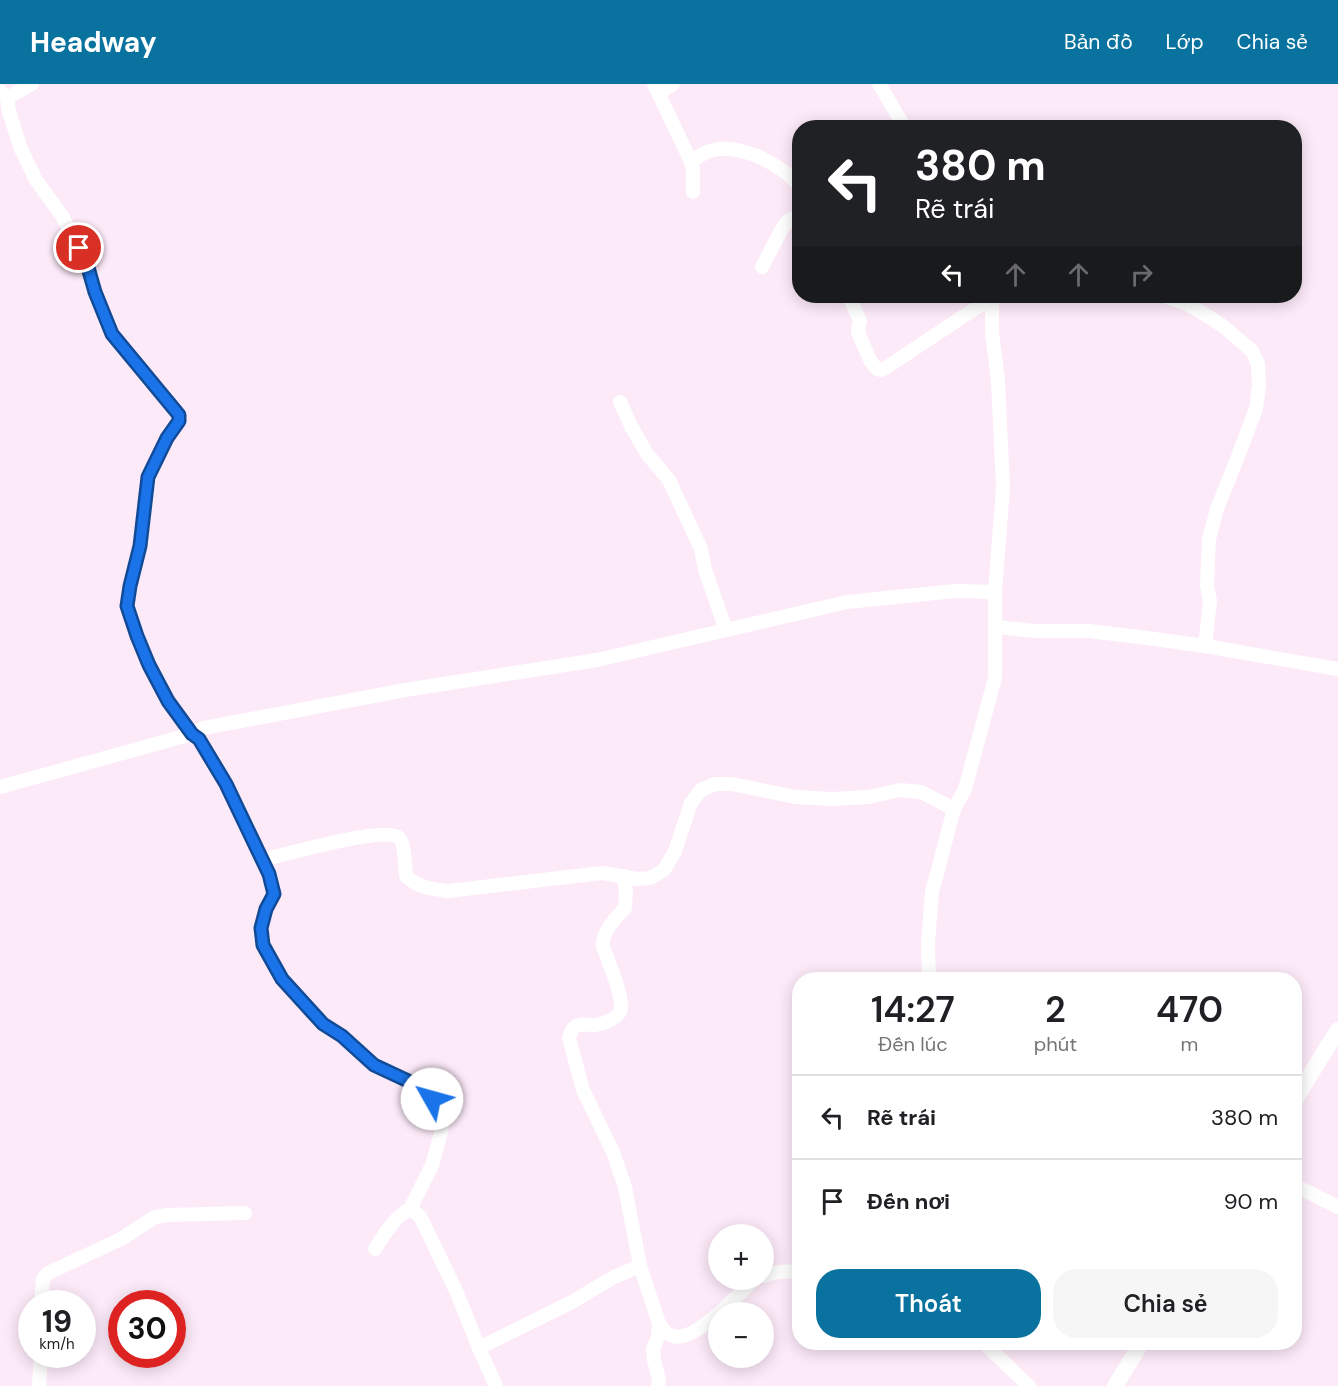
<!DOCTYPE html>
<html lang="vi">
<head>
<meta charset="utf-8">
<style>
	body { margin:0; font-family:"DM Sans",sans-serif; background:#f6f6f6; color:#202124; height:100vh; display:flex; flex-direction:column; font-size:22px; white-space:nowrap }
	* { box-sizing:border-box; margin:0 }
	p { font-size:20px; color:#757577 }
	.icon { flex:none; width:33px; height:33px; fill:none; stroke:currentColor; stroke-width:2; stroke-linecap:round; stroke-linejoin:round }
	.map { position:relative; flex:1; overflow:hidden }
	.side { position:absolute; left:792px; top:888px; width:510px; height:378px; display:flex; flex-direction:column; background:#fff; border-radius:24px; box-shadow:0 3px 15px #0003 }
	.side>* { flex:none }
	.banner { position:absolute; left:792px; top:36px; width:510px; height:183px; border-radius:24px; box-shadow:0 3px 15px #0003; background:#202124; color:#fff; overflow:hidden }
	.buttons { position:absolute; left:708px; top:1140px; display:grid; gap:12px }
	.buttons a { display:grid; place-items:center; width:66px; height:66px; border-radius:50%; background:#fff; box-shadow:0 3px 15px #0003; font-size:30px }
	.speed { position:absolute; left:18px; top:1206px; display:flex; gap:12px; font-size:30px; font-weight:700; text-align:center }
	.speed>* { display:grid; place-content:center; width:78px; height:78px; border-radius:50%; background:#fff; box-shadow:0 3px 15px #0003; line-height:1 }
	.speed small { font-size:15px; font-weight:400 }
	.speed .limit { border:9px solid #d22; background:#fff; color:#111 }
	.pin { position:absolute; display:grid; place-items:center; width:51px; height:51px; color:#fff; margin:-26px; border:3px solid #fff; border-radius:50%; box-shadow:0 2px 6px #0007 }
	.me { position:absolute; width:66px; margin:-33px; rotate:308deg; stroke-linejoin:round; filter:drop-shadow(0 0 4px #0008) }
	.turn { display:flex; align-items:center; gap:21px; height:126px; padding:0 24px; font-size:27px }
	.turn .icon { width:78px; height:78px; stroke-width:2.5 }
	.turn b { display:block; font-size:42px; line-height:51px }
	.lanes { display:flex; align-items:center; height:57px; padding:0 24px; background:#0003; justify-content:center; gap:30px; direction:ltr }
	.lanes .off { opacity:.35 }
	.eta { display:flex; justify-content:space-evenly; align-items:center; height:102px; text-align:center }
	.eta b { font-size:36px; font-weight:600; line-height:42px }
	.button { display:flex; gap:12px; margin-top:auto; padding:12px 24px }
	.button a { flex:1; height:69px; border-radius:24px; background:#0a729e; color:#fff; font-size:24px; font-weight:600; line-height:69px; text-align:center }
	.button a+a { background:#f6f6f6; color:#202124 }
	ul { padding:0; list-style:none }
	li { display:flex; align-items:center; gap:18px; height:84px; padding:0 24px; border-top:2px solid #e0e0e0 }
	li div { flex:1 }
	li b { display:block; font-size:22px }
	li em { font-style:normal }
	header { display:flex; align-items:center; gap:36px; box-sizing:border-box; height:84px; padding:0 30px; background:#0a729e; color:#fff }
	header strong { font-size:28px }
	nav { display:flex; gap:33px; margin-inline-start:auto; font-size:21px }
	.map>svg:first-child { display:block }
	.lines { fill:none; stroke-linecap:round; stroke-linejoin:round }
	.minor { stroke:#fff; stroke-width:14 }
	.tertiary { stroke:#fff; stroke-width:16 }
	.route-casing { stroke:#114b97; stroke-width:15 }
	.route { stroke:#1a73e8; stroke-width:10 }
</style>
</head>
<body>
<header>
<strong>Headway</strong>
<nav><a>Bản đồ</a><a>Lớp</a><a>Chia sẻ</a></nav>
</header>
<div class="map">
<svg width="1338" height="1302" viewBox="0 0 1338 1302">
	<rect width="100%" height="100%" fill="#fdeaf9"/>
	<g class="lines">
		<g class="minor">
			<polyline points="654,0 691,78 693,85 693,108"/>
			<polyline points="879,0 905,44"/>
			<polyline points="0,7 7,14 9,28 21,65 36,96 62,132 87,180 95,208 112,250 179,331 179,337 167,354 149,393 140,462 130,502 127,522 137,552 149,581 168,617 192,650 199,655 226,700 269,790 274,810 266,825 261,844 263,861 282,895 323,941 342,952 374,981 421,1003 441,1029 442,1045 432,1081 410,1125"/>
			<polyline points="659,9 673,0"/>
			<polyline points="7,14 32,0"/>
			<path d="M691,78C696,74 702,70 707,68C736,56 781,80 800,102"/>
			<polyline points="762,183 783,143 788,137 800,131"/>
			<polyline points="849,212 860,237 858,247 860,253 871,278 877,285 881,286 887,283 994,212"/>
			<polyline points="1164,212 1185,219 1201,228 1223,242 1252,267 1258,280 1259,301 1256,325 1237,375 1217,425 1209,455 1207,502 1210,517 1205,562"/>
			<polyline points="620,318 632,344 647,370 669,396 701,465 705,486 726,546"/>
			<polyline points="996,543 1034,547 1089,547 1147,554 1205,562 1338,585"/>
			<polyline points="0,703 192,650 204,644 405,606 597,576 847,518 955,507 995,508"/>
			<path d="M262,776C286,770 381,743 398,753C405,757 405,784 406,792C419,804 431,805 448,807L602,789L638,795L650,794L664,786L675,767L691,719L701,706L715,700H732L795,713L832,715L869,713L900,706L921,708L954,725"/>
			<path d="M624,792L626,809L625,824C615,835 602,847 603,863C608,876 623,912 621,925C619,934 602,941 594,941C588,941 581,939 576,942C571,945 570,950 569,954L583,1006L613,1068L625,1103L640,1182L659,1239L658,1253L653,1265L654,1276L659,1295L658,1302"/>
			<polyline points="929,896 928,860 932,808 954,725 965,705 995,594 995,508 1003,404 998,296 992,249 992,212"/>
			<polyline points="1294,1101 1338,1123"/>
			<path d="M375,1165C385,1150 393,1134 410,1125L414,1127L421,1134L457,1209L479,1264L496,1302"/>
			<path d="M764,1192C775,1187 788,1187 800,1188"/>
			<polyline points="41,1220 43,1195 48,1189 121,1155 155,1133 168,1131 245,1129"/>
			<polyline points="720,1228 754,1196"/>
			<path d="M659,1239C674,1268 701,1244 718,1230"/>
			<polyline points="983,1258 1029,1302"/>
			<polyline points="479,1264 572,1218 614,1193 640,1182"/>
			<polyline points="39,1302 41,1270"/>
		</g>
		<g class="tertiary">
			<polyline points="1294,1017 1338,946"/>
			<polyline points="1115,1302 1142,1258"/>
		</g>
	</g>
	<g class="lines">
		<defs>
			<polyline id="route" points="79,164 87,180 95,208 112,250 179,331 179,337 167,354 148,393 140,462 130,502 127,522 137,552 149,581 168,617 192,650 199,655 226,700 269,790 274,810 266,825 261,844 263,861 282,895 323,940 342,952 374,981 421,1003 432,1015"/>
		</defs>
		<use href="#route" class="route-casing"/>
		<use href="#route" class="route"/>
	</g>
</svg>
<div class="buttons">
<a>+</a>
<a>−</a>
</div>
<div class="speed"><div>19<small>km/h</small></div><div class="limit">30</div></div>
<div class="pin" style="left:79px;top:164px;background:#d93025"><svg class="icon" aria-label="arrive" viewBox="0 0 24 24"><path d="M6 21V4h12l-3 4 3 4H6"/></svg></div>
<svg class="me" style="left:432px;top:1015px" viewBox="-20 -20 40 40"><circle r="19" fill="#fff"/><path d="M0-13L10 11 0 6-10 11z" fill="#1a73e8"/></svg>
<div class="banner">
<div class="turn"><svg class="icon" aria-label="left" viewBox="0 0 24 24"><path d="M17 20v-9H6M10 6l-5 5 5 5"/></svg><div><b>380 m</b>Rẽ trái</div></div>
<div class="lanes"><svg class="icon" aria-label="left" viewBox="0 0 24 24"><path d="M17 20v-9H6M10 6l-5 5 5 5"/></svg><svg class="icon off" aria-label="ahead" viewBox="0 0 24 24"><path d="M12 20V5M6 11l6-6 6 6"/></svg><svg class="icon off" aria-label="ahead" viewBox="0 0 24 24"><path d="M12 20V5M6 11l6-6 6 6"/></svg><svg class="icon off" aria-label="right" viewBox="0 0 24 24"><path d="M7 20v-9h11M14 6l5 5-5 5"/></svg></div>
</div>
<section class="side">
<div class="eta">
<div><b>14:27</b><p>Đến lúc</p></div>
<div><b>2</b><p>phút</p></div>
<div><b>470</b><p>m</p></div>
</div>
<ul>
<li><svg class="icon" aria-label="left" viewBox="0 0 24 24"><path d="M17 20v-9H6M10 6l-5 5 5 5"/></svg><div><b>Rẽ trái</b></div><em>380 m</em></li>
<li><svg class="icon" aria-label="arrive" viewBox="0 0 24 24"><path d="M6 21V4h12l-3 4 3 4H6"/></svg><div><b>Đến nơi</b></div><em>90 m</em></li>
</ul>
<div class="button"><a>Thoát</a><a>Chia sẻ</a></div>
</section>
</div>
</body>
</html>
